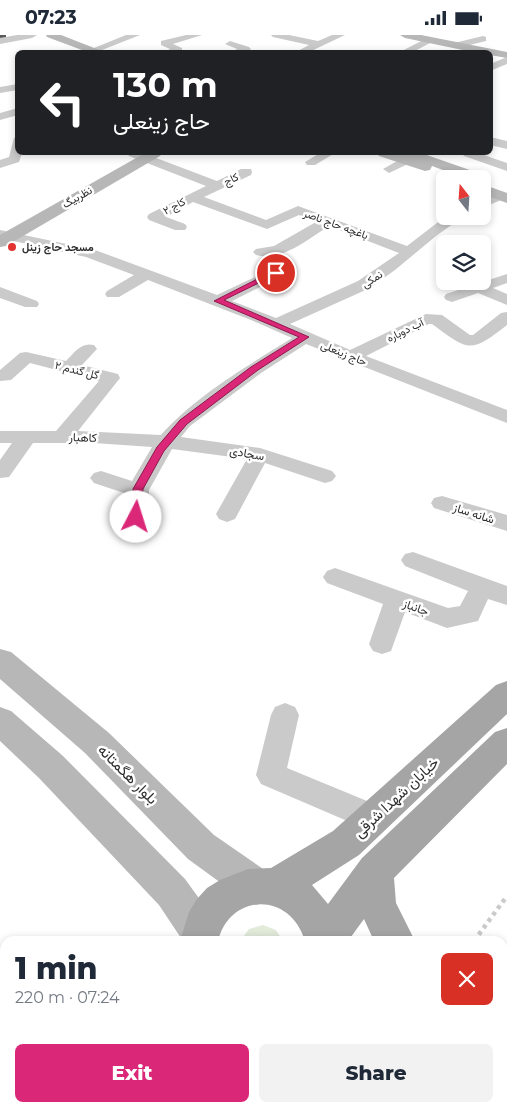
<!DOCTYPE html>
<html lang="en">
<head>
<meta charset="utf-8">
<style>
	body { margin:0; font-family:Montserrat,Vazirmatn,sans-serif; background:#f2f2f3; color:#1f2937; height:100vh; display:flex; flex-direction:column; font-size:19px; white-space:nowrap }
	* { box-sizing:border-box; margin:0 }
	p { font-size:16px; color:#747a83 }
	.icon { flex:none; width:28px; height:28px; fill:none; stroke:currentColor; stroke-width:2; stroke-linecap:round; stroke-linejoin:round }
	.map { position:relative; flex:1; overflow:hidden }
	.side { position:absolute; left:0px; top:901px; width:508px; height:176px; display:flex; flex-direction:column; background:#fff; border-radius:15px 15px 0 0; box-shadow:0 2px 8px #0003 }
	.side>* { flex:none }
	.guide { position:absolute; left:15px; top:15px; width:478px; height:105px; border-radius:8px; box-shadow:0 2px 8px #0003; background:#202124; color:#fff; overflow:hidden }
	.needle { width:32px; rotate:343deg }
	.buttons { position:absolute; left:436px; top:135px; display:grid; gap:10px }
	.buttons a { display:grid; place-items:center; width:55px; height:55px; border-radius:8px; background:#fff; box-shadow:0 2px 8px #0003; font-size:25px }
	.pin { position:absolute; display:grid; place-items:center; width:42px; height:42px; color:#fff; margin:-21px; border:2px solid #fff; border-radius:50%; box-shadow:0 1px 5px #0007 }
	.me { position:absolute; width:55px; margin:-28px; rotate:5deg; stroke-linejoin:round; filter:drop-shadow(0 0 4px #0008) }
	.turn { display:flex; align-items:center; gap:18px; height:105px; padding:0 15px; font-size:22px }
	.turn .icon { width:65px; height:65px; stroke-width:2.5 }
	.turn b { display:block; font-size:35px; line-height:42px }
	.round { display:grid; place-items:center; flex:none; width:52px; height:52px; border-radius:8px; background:#f2f2f3 }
	.overview { display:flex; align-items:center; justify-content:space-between; height:85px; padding:0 15px }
	h1 { font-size:30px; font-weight:800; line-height:38px }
	.primary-button { display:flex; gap:10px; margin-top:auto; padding:10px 15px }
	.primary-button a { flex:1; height:58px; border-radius:8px; background:#db2777; color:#fff; font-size:20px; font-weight:800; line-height:58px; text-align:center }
	.primary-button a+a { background:#f2f2f3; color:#1f2937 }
	.status { display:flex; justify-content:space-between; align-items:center; height:35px; padding:0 25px; background:#fff; direction:ltr }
	.status svg { height:14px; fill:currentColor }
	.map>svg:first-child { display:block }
	.green { fill:#e2eada }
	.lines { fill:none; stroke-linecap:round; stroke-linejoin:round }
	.path { stroke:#cacaca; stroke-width:4.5; stroke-dasharray:4 4; stroke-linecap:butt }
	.street { fill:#cacaca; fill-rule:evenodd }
	.secondary { fill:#b7b7b7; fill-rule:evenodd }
	.primary { fill:#a5a5a5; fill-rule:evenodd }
	.shaded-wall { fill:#5a5a5a }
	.route { fill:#db2777; stroke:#8e194d }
	.poi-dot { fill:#e33330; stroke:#fff; stroke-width:2 }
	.labels { text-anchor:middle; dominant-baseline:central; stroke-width:5; stroke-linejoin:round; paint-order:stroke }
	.far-street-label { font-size:11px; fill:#2d2d2d; stroke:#fff }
	.far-poi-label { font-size:11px; font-weight:bold; fill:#2d2d2d; stroke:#fff; text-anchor:start }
	.street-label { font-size:12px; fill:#2d2d2d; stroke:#fff }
	.near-street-label { font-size:15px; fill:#2d2d2d; stroke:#fff }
</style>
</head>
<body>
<div class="status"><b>07:23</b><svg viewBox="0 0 49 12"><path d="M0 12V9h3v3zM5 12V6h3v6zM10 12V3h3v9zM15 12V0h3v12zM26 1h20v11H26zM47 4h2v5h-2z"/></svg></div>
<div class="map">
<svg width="507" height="1077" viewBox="0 0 507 1077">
	<rect width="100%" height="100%" fill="#fff"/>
	<g class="green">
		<polygon points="263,890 276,895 283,906 240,906 249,894"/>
		<polygon points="365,1073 444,1073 448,1077 369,1077"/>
	</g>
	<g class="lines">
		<polyline class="path" points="474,906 507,861"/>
		<g class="street">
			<polygon points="17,0 37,0 32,3 0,9 0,3"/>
			<polygon points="126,0 140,0 97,17 93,18 89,15"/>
			<polygon points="186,0 202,0 173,9 182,13 182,17 164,18 170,14 161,10 161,6"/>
			<polygon points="271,0 289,0 318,6 332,0 345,0 307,18 294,18 309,10 273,2"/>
			<polygon points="483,1 486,2 486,6 457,13 452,10 454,8"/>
			<polygon points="429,2 434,5 432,7 411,18 398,18"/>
			<polygon points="230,6 249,12 251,14 246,18 232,18 237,14 225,9"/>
			<polygon points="507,22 507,29 490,36 490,29"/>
			<polygon points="18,49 18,55 0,58 0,52"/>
			<polygon points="18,73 18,80 0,85 0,78"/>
			<polygon points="490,102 507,106 507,114 490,110"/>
			<polygon points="14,103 18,103 18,118 22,118 19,127 0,133 0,125 9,122"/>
			<path d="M127,118H143L217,146L241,134H251L252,137L251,140L204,162L266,185L298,171L407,211L446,181H464L436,201L395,235L370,253L290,289L350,315L426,279L442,280L470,300H473L501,278L507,277V290C470,319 469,316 432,289H429L366,321L507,375V388L306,309L261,338L190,391L181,402L260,413L332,436L336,441L332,446L325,448L265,428L235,484L227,487L219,484L216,479L247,424L172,414L149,455L147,482L144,487L136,490L128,487L125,482L127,459L94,448L90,443L94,438L101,436L132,446L152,412L94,408H33L9,442L0,443V425L12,408H0V396H56L99,346L30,328L11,345L0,346V335L20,318L26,317L66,326C75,317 81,307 94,310L97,314L82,330L118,339L120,343L78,396L161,400C194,362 249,330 292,303L251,285L148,245L119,262H107L105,259L107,256L134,240L86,222L0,203V195L95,215L217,260L270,235H282L284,238L282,241L232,266L276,283L358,246L399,218L329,191C308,204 282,227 256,220L253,217L256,214L274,211L316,187L299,180L267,194L193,167L166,182L185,189L187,192L185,195H175L149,185L147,182L149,179L206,151L129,121Z"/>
			<polygon points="320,118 335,118 315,130 307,130 305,127"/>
			<polygon points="462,118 478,118 507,128 507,136 464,121"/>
			<polygon points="406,121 410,122 412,125 410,128 389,138 383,134"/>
			<polygon points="501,156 507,159 506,163 482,173 482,164"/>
			<polygon points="507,239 507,248 493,253 507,259 507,270 478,258 452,267 446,265 444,262 446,259"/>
			<polygon points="0,252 37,266 39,269 37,272 25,272 0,263"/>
			<polygon points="442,461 507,480 507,496 434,473 431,468 434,463"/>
			<polygon points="413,517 507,551 507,570 488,564 478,586 447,593 405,577 391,616 382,619 373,616 369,609 383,569 327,548 323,542 327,536 335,533 448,573 460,571 468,556 405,531 401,525 405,519"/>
			<polygon points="285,668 295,672 299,680 287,733 384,773 388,783 384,793 373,797 261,749 256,740 271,680 275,672"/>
		</g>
		<g class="secondary">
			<polygon points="46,0 61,0 107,18 90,18 47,2"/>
			<polygon points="400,0 421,0 507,17 507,23 490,20 490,18 477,18 405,3"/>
			<polygon points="145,118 162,118 160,121 6,211 0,212 0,200"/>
			<polygon points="377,118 397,118 403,120 402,118 421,118 487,141 490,144 487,147 482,148 482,144 467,144 432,131 430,135 425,136 379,121"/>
			<polygon points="482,149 507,158 507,168 482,159"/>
			<polygon points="0,614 11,617 109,698 214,800 269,838 275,851 269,864 256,870 243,864 188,824 85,718 0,644"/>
			<polygon points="0,672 11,676 63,721 185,844 214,884 219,898 216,906 183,906 159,870 39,743 0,706"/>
		</g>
		<g class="primary">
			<path d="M507,646V679L359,820L312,850L328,869L362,823L495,697L507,693V729L394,843L396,868L415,906H374L364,884L348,906H305C290,856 230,858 218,906H180L189,877L197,864L207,853L220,845L248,834L271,833L333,796L496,650Z"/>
			<polygon points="502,984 507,986 507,1030 502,1028"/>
			<polygon points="502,1053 507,1055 507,1077 475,1077 473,1072 502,1072"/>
			<polygon points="39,1072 86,1072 84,1077 37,1077"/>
			<polygon points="109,1072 156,1072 154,1077 107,1077"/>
			<polygon points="307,1072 353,1072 355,1077 309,1077"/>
		</g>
	</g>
	<polygon class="shaded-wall" points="0,0 6,0 6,2 0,3"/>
	<polygon class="route" points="273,236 279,238 224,265 309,302 258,335 187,389 164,416 143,454 141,482 136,486 132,485 131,482 133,454 157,412 180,385 251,332 299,302 214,266"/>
	<circle class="poi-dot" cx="12" cy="212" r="5"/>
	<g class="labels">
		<g class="far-street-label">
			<text transform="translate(231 144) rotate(-25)">کاج</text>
			<text transform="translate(77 162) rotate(-30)">نظربیگ</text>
			<text transform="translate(174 171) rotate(-28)">کاج ۲</text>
			<text transform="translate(336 189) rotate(20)">باغچه حاج ناصر</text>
			<text transform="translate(372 244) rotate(-33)">نمکی</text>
			<text transform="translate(405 295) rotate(-26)">آب دوباره</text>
			<text transform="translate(344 318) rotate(22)">حاج زینعلی</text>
			<text transform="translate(77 335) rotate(14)">گل گندم ۲</text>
		</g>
		<g class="far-poi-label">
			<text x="22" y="212">مسجد حاج زینل</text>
		</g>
		<g class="street-label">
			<text transform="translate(83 402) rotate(2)">کاهبار</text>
			<text transform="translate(247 418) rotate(10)">سجادی</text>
			<text transform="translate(474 478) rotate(18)">شانه ساز</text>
			<text transform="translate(416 572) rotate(20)">جانباز</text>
		</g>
		<g class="near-street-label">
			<text transform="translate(128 739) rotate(45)">بلوار هگمتانه</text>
			<text transform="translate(396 762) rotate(-43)">خیابان شهدا شرقی</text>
		</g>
	</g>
</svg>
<div class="buttons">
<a><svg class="needle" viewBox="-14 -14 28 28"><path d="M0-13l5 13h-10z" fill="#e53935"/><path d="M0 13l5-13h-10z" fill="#747a83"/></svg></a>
<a><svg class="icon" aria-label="layers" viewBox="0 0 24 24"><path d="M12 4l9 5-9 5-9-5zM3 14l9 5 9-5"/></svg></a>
</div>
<div class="pin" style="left:276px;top:238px;background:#d93025"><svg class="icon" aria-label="arrive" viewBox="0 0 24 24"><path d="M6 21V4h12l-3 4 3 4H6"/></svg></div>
<svg class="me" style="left:136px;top:482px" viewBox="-20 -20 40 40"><circle r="19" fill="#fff"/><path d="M0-13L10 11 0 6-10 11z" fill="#db2777"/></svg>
<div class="guide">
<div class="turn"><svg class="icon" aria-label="left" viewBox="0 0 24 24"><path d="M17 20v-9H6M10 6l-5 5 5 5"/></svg><div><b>130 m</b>حاج زینعلی</div></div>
</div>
<section class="side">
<div class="overview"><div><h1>1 min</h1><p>220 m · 07:24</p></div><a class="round" style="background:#d93025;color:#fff"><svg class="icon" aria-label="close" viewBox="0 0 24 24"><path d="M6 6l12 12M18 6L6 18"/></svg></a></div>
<div class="primary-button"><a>Exit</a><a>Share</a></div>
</section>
</div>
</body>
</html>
